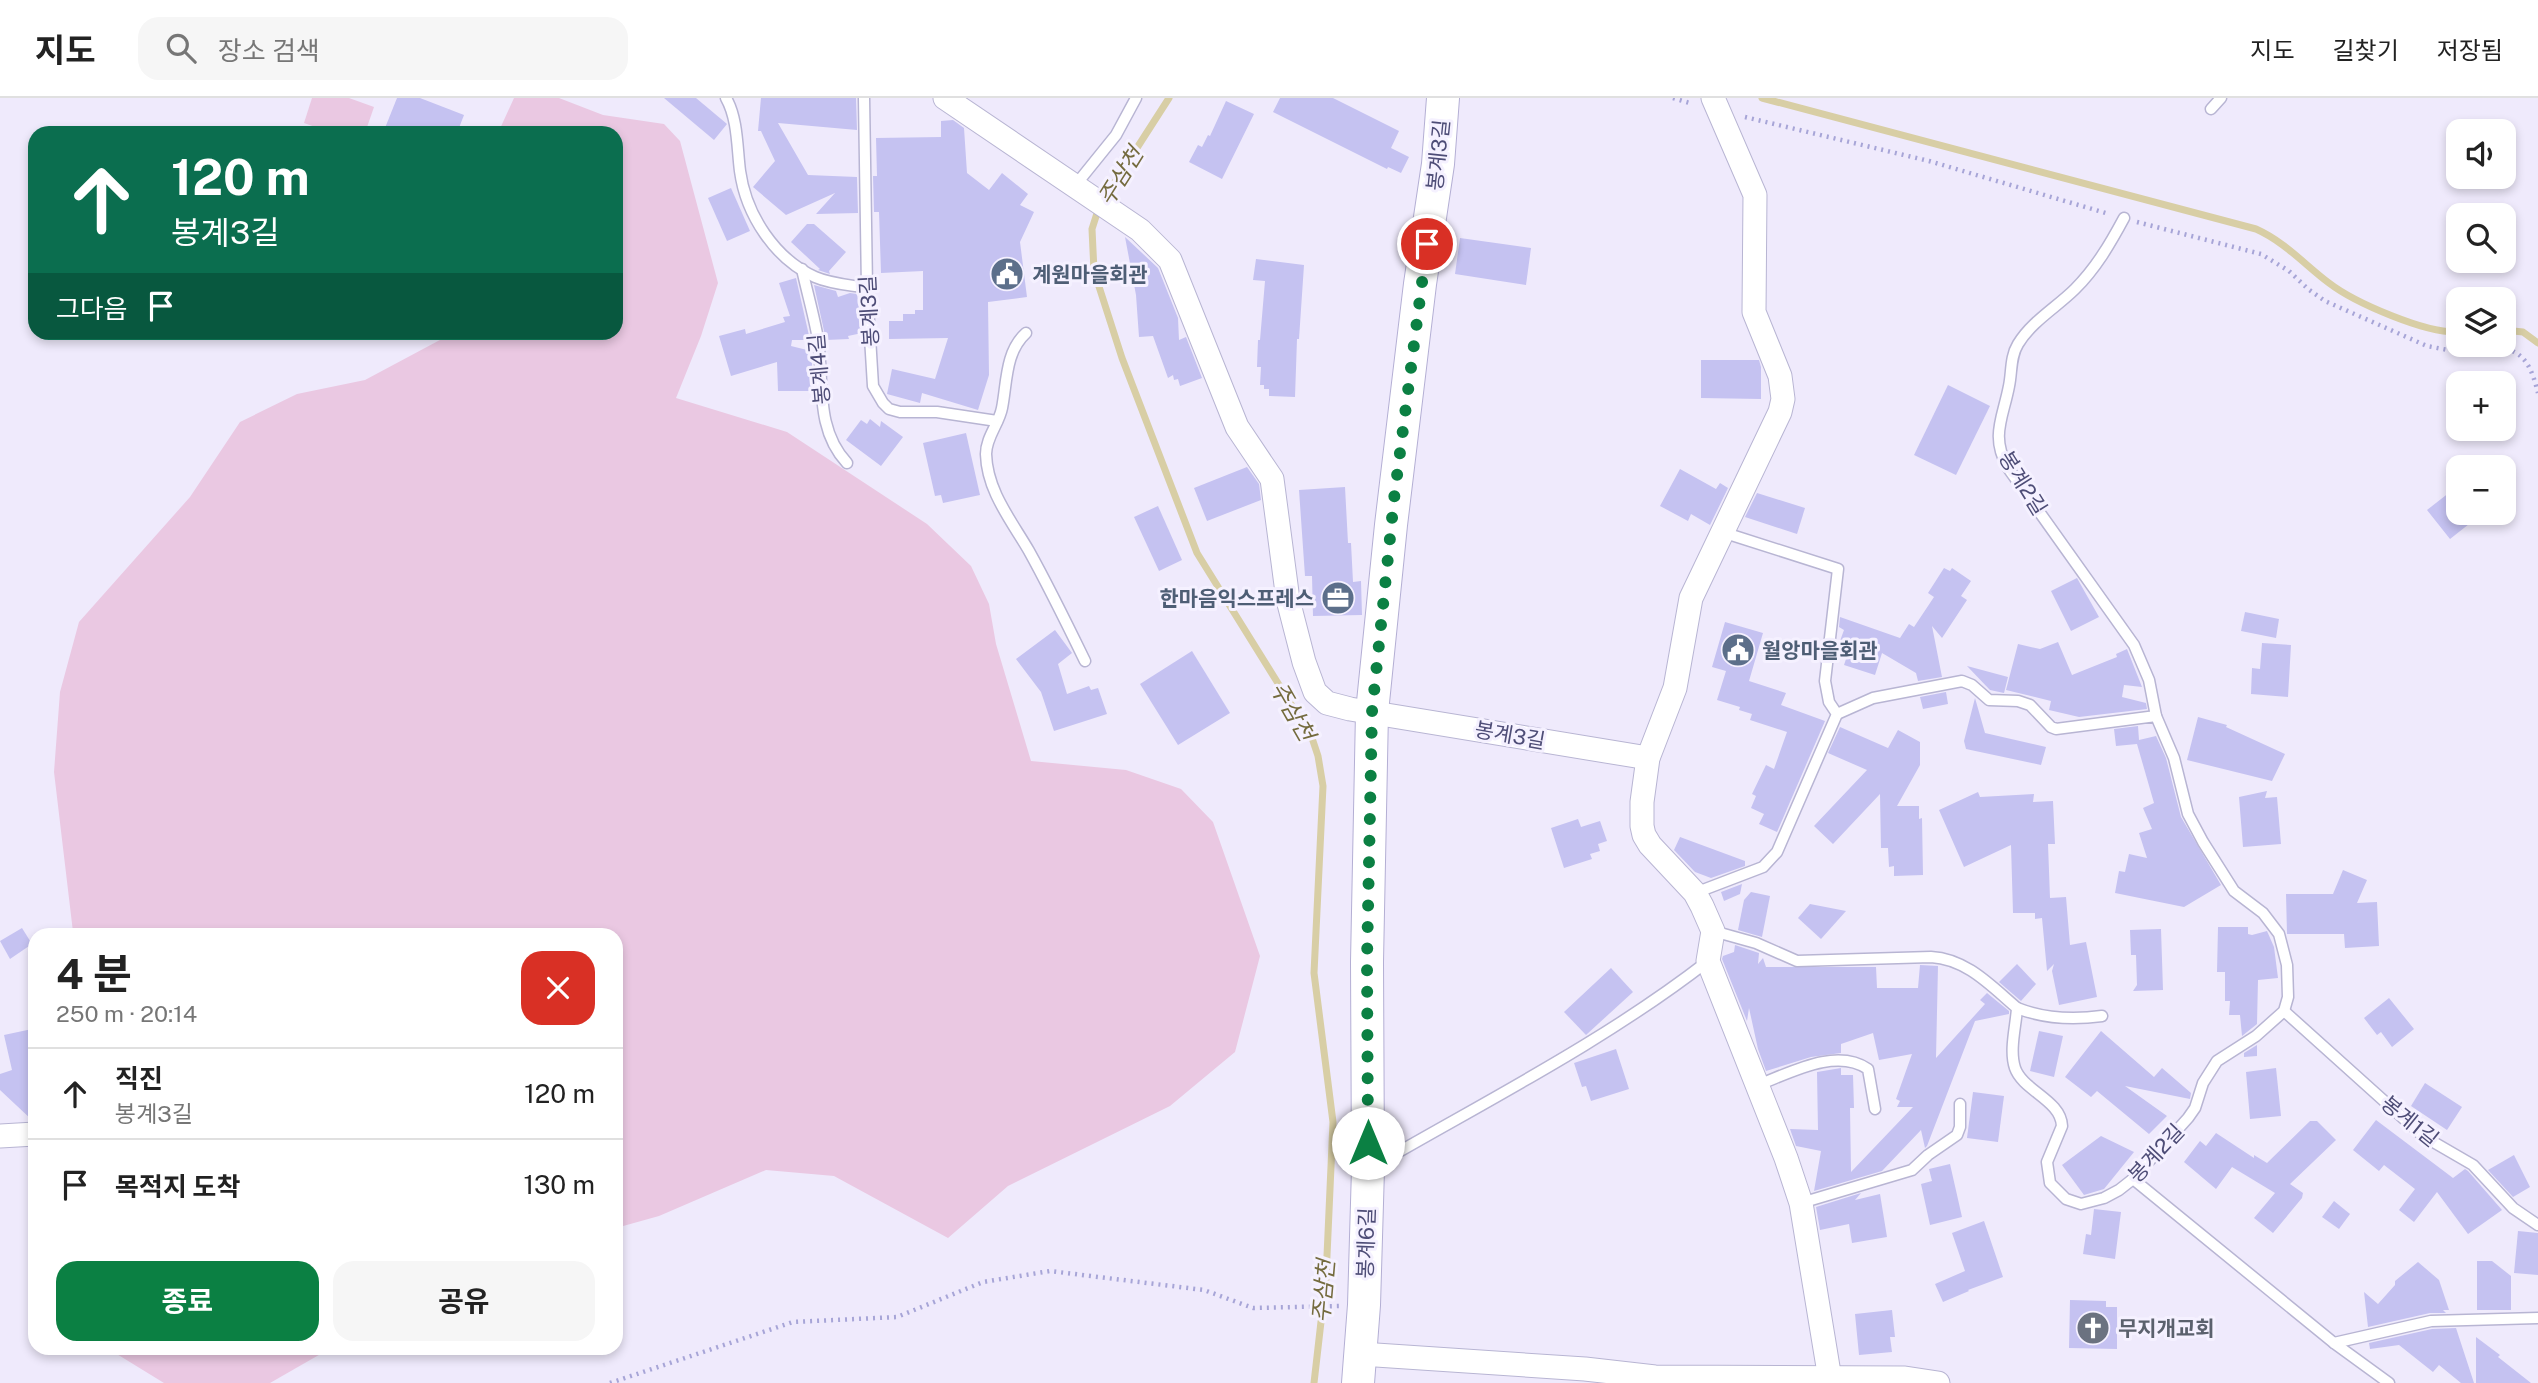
<!DOCTYPE html>
<html lang="ko">
<head>
<meta charset="utf-8">
<style>
	body { margin:0; font-family:"Public Sans","Noto Sans KR",sans-serif; background:#f6f6f6; color:#222; height:100vh; display:flex; flex-direction:column; font-size:26px; white-space:nowrap }
	* { box-sizing:border-box; margin:0 }
	p { font-size:23px; color:#767676 }
	.icon { flex:none; width:38px; height:38px; fill:none; stroke:currentColor; stroke-width:2; stroke-linecap:round; stroke-linejoin:round }
	.map { position:relative; flex:1; overflow:hidden }
	.panel { position:absolute; left:28px; top:830px; width:595px; height:427px; display:flex; flex-direction:column; background:#fff; border-radius:21px; box-shadow:0 4px 10px #0003 }
	.panel>* { flex:none }
	.top-card { position:absolute; left:28px; top:28px; width:595px; height:214px; border-radius:21px; box-shadow:0 4px 10px #0003; background:#0b6e4f; color:#fff; overflow:hidden }
	.tools { position:absolute; left:2446px; top:21px; display:grid; gap:14px }
	.tools a { display:grid; place-items:center; width:70px; height:70px; border-radius:14px; background:#fff; box-shadow:0 4px 10px #0003; font-size:35px }
	.pin { position:absolute; display:grid; place-items:center; width:60px; height:60px; color:#fff; margin:-30px; border:4px solid #fff; border-radius:50%; box-shadow:0 2px 7px #0007 }
	.me { position:absolute; width:77px; margin:-38px; rotate:0deg; stroke-linejoin:round; filter:drop-shadow(0 0 5px #0008) }
	.turn { display:flex; align-items:center; gap:24px; height:147px; padding:0 28px; font-size:32px }
	.turn .icon { width:91px; height:91px; stroke-width:2.5 }
	.turn b { display:block; font-size:49px; line-height:60px }
	.then { display:flex; align-items:center; height:66px; padding:0 28px; background:#0003; gap:14px; font-size:26px }
	.round { display:grid; place-items:center; flex:none; width:74px; height:74px; border-radius:21px; background:#f6f6f6 }
	.overview { display:flex; align-items:center; justify-content:space-between; height:119px; padding:0 28px }
	h1 { font-size:42px; font-weight:700; line-height:52px }
	.primary-button { display:flex; gap:14px; margin-top:auto; padding:14px 28px }
	.primary-button a { flex:1; height:80px; border-radius:21px; background:#0b8043; color:#fff; font-size:28px; font-weight:700; line-height:80px; text-align:center }
	.primary-button a+a { background:#f6f6f6; color:#222 }
	ul { padding:0; list-style:none }
	li { display:flex; align-items:center; gap:21px; height:91px; padding:0 28px; border-top:2px solid #e0e0e0 }
	li div { flex:1 }
	li b { display:block; font-size:26px }
	li em { font-style:normal }
	header { display:flex; align-items:center; gap:42px; box-sizing:border-box; height:98px; padding:0 35px; background:#fff; border-bottom:2px solid #e0e0e0 }
	header strong { font-size:33px }
	nav { display:flex; gap:38px; margin-inline-start:auto; font-size:24px }
	.search { width:490px; height:63px; background:#f6f6f6; display:flex; align-items:center; gap:18px; box-sizing:border-box; padding:0 24px; border-radius:21px; color:#767676; font-size:26px }
	.map>svg:first-child { display:block }
	.green { fill:#eac8e2 }
	.lines { fill:none; stroke-linecap:round; stroke-linejoin:round }
	.stream { stroke:#d8cea5; stroke-width:7 }
	.building { fill:#c5c2f1 }
	.lane-casing { stroke:#b8b5d3; stroke-width:13 }
	.street-casing { stroke:#b8b5d3; stroke-width:25 }
	.secondary-casing { stroke:#b4afd4; stroke-width:34 }
	.path { stroke:#a7a5d7; stroke-width:4.5; stroke-dasharray:2 5; stroke-linecap:butt }
	.lane { stroke:#fff; stroke-width:10 }
	.street { stroke:#fff; stroke-width:23 }
	.secondary { stroke:#fff; stroke-width:32 }
	.route { stroke:#0b8043; stroke-width:12; stroke-dasharray:0 21.6 }
	.labels { text-anchor:middle; dominant-baseline:central; stroke-width:6; stroke-linejoin:round; paint-order:stroke }
	.street-label { font-size:21px; fill:#4e4d77; stroke:#f5f1ff }
	.service-label { font-size:21px; font-weight:bold; fill:#4e5e75; stroke:#f5f1ff; text-anchor:start }
	.worship-label { font-size:21px; font-weight:bold; fill:#5b616d; stroke:#f5f1ff; text-anchor:start }
	.water-label { font-size:23px; font-style:italic; fill:#746b3e; stroke:#f5f1ff }
</style>
</head>
<body>
<header>
<strong>지도</strong>
<div class="search"><svg class="icon" aria-label="search" viewBox="0 0 24 24"><circle cx="10" cy="10" r="6"/><path d="M15 15l6 6"/></svg>장소 검색</div>
<nav><a>지도</a><a>길찾기</a><a>저장됨</a></nav>
</header>
<div class="map">
<svg width="2538" height="1285" viewBox="0 0 2538 1285">
	<rect width="100%" height="100%" fill="#efeafc"/>
	<g class="green">
		<polygon points="312,0 349,0 374,9 365,35 332,35 304,25"/>
		<polygon points="514,0 559,0 603,17 664,26 680,43 718,185 701,238 676,300 787,334 927,426 971,468 989,506 996,546 1031,663 1126,672 1181,691 1213,724 1260,858 1235,954 1170,1008 1008,1088 948,1140 834,1078 766,1072 659,1118 616,1130 616,836 74,836 73,834 54,674 60,594 79,524 190,399 240,324 297,296 365,282 453,235 616,234 616,35 498,35"/>
		<polygon points="107,1250 331,1250 270,1285 164,1285"/>
	</g>
	<g class="lines">
		<g class="stream">
			<polyline points="1169,0 1099,109 1092,131 1094,173 1122,260 1197,455 1312,640 1318,658 1323,688 1314,875 1333,1024 1326,1180 1314,1285"/>
			<path d="M1762,0L2256,131C2285,144 2305,167 2329,185C2355,205 2427,236 2459,234"/>
			<polyline points="2504,232 2523,234 2538,245"/>
		</g>
	</g>
	<g class="building">
		<polygon points="397,0 420,0 464,17 457,35 383,35"/>
		<polygon points="664,0 696,0 727,26 714,42"/>
		<polygon points="761,0 856,0 857,32 778,25 808,77 857,79 858,115 816,116 835,95 786,117 753,89 775,63 761,33 758,33"/>
		<polygon points="1280,0 1333,0 1399,33 1391,50 1409,59 1401,75 1388,69 1387,71 1273,14"/>
		<polygon points="1226,3 1254,16 1222,81 1189,64 1198,47 1202,49 1208,37 1210,38"/>
		<polygon points="953,22 964,30 967,75 989,92 1002,75 1028,96 1020,107 1034,114 1020,144 1027,199 988,204 989,277 978,312 922,295 920,305 887,296 892,271 935,281 948,240 889,241 889,223 903,223 903,216 915,216 915,212 923,212 923,173 881,175 879,114 874,114 873,78 877,78 876,40 941,39 941,23"/>
		<polygon points="731,90 750,133 727,143 708,100"/>
		<polygon points="807,126 814,126 846,154 829,173 830,176 818,172 820,171 791,144"/>
		<polygon points="1125,139 1158,170 1178,220 1179,242 1186,239 1202,280 1180,288 1178,281 1174,282 1173,277 1168,280 1153,238 1139,239 1136,197"/>
		<polygon points="1460,140 1531,150 1526,187 1455,176"/>
		<polygon points="1256,161 1304,167 1299,241 1297,241 1295,299 1269,298 1269,291 1264,291 1264,287 1260,287 1261,269 1257,269 1258,242 1260,242 1265,183 1253,182"/>
		<polygon points="796,180 810,242 792,242 791,248 811,253 814,293 778,293 777,264 731,278 719,238 745,231 746,236 785,224 783,219 790,218 779,185"/>
		<polygon points="814,187 836,193 838,199 850,195 857,196 862,235 848,238 849,241 826,242"/>
		<polygon points="1701,262 1759,262 1761,269 1761,301 1701,300"/>
		<polygon points="1948,287 1990,308 1956,377 1914,357"/>
		<polygon points="870,321 880,329 881,323 903,339 881,368 846,342 861,322 867,326"/>
		<polygon points="966,335 980,397 943,405 941,397 935,398 923,345"/>
		<polygon points="1247,369 1259,386 1261,402 1207,423 1194,390"/>
		<polygon points="1680,371 1716,391 1720,385 1728,390 1710,427 1691,416 1688,423 1660,408"/>
		<polygon points="2459,387 2459,415 2483,415 2450,441 2427,412"/>
		<polygon points="1345,389 1348,445 1351,445 1353,484 1361,483 1362,517 1313,518 1312,478 1305,478 1299,392"/>
		<polygon points="1757,395 1805,410 1797,436 1745,419"/>
		<polygon points="1158,408 1182,462 1159,473 1134,419"/>
		<polygon points="1944,470 1950,473 1952,470 1971,483 1961,498 1967,502 1942,540 1932,528 1942,579 1918,583 1916,575 1882,555 1875,577 1844,567 1851,546 1840,543 1844,532 1839,529 1840,519 1900,540 1909,526 1914,529 1934,499 1928,495"/>
		<polygon points="2077,480 2099,519 2071,533 2051,493"/>
		<polygon points="2245,514 2279,521 2276,540 2241,533"/>
		<polygon points="1725,524 1763,535 1749,583 1786,595 1781,607 1825,623 1777,734 1759,726 1764,716 1751,710 1756,698 1752,696 1766,667 1774,671 1787,634 1750,622 1752,616 1739,612 1740,609 1717,602 1726,573 1712,569"/>
		<polygon points="1055,532 1072,555 1058,566 1067,596 1089,588 1091,592 1098,590 1107,616 1054,633 1041,594 1016,561"/>
		<polygon points="2058,544 2072,577 2117,559 2116,556 2127,551 2142,589 2124,587 2122,599 2146,605 2147,611 2079,619 2049,612 2051,603 2006,592 2018,546 2040,551"/>
		<polygon points="2262,545 2291,547 2288,599 2251,596 2252,570 2260,571"/>
		<polygon points="1192,553 1230,615 1178,647 1140,586"/>
		<polygon points="1967,568 2008,579 2004,595 1990,592"/>
		<polygon points="1946,594 1948,606 1923,611 1920,599"/>
		<polygon points="1975,600 1985,635 2046,649 2041,667 1966,651 1964,643"/>
		<polygon points="2198,619 2227,627 2226,629 2285,656 2272,683 2187,662"/>
		<polygon points="2138,628 2139,642 2156,638 2166,660 2181,719 2221,787 2184,809 2115,795 2119,773 2125,774 2129,756 2147,760 2139,735 2152,731 2143,710 2154,705 2137,646 2116,648 2114,631"/>
		<polygon points="1840,629 1888,650 1898,632 1920,644 1920,667 1897,708 1919,708 1919,721 1922,720 1923,777 1894,778 1894,768 1889,769 1888,750 1881,750 1880,696 1833,746 1814,728 1867,672 1828,655"/>
		<polygon points="2267,693 2265,700 2277,699 2281,746 2243,749 2239,699"/>
		<polygon points="1978,694 1980,699 2034,696 2033,704 2053,703 2055,746 2048,746 2050,800 2066,799 2070,847 2086,844 2097,899 2059,907 2052,873 2054,866 2047,873 2042,820 2035,821 2035,815 2013,815 2011,747 1964,769 1939,712"/>
		<polygon points="1578,721 1581,729 1600,723 1607,743 1598,746 1600,753 1590,756 1592,761 1564,770 1551,730"/>
		<polygon points="1680,739 1745,763 1745,768 1711,780 1695,774 1674,752"/>
		<polygon points="2343,772 2367,782 2357,805 2377,804 2379,848 2345,850 2344,836 2287,836 2286,796 2333,796"/>
		<polygon points="1742,786 1740,796 1724,803 1721,794"/>
		<polygon points="1751,794 1770,798 1762,839 1738,832 1744,802"/>
		<polygon points="1810,806 1846,813 1821,841 1798,820"/>
		<polygon points="2218,829 2248,829 2248,836 2252,837 2267,833 2274,849 2278,880 2258,882 2257,926 2242,938 2240,917 2229,917 2230,903 2225,903 2225,874 2217,874"/>
		<polygon points="22,830 32,846 10,861 0,843"/>
		<polygon points="2161,831 2163,892 2133,893 2137,887 2136,857 2131,857 2130,832"/>
		<polygon points="1735,847 1759,855 1758,866 1763,860 1766,869 1876,869 1877,890 1918,890 1920,867 1938,868 1936,960 1985,906 1980,902 1987,895 2009,913 2009,916 1975,923 1927,1048 1925,1050 1921,1032 1882,1073 1814,1093 1821,1053 1796,1048 1790,1031 1818,1032 1817,974 1841,970 1841,977 1853,977 1854,1010 1850,1010 1851,1074 1913,1009 1897,1009 1900,1003 1896,1001 1912,956 1879,962 1873,935 1841,946 1841,955 1811,959 1766,973 1758,951 1749,910 1747,923 1722,861 1723,858 1734,854"/>
		<polygon points="2017,866 2036,886 2021,903 1999,884"/>
		<polygon points="1611,870 1633,894 1586,937 1564,914"/>
		<polygon points="2389,900 2414,931 2392,949 2381,934 2377,937 2364,920"/>
		<polygon points="32,931 35,944 35,1022 32,1022 0,992 0,976 12,972 4,937"/>
		<polygon points="2039,933 2063,938 2054,979 2030,973"/>
		<polygon points="2101,933 2154,979 2162,970 2191,995 2190,1001 2125,988 2167,1018 2149,1036 2097,993 2091,999 2065,979"/>
		<polygon points="2257,947 2257,958 2244,959 2244,955"/>
		<polygon points="1616,951 1629,991 1591,1003 1586,988 1582,989 1574,965"/>
		<polygon points="2276,970 2281,1018 2250,1021 2246,974"/>
		<polygon points="2425,985 2462,1009 2447,1032 2411,1008"/>
		<polygon points="1973,994 2004,998 1998,1044 1967,1040"/>
		<polygon points="2376,1022 2453,1080 2465,1071 2468,1073 2502,1112 2468,1136 2437,1094 2414,1124 2399,1112 2415,1091 2384,1067 2379,1073 2353,1052"/>
		<polygon points="2310,1023 2317,1023 2336,1042 2290,1086 2303,1095 2302,1100 2273,1135 2254,1120 2275,1095 2232,1069 2216,1091 2184,1064 2200,1043 2206,1048 2216,1035 2254,1060 2254,1057 2267,1065"/>
		<polygon points="2101,1038 2134,1054 2104,1091 2084,1097 2062,1067"/>
		<polygon points="2514,1057 2530,1089 2513,1099 2488,1072"/>
		<polygon points="1950,1066 1962,1119 1930,1127 1921,1086 1932,1083 1929,1071"/>
		<polygon points="1861,1095 1855,1102 1880,1096 1887,1139 1852,1145 1849,1126 1820,1132 1816,1109"/>
		<polygon points="2334,1103 2350,1116 2339,1131 2322,1119"/>
		<polygon points="2094,1111 2121,1114 2115,1161 2083,1156 2086,1136 2091,1137"/>
		<polygon points="1984,1123 2003,1179 1968,1192 1969,1193 1943,1204 1935,1186 1965,1173 1952,1135"/>
		<polygon points="2518,1133 2538,1135 2538,1177 2514,1175"/>
		<polygon points="2477,1163 2492,1163 2511,1178 2511,1212 2477,1212"/>
		<polygon points="2418,1164 2439,1182 2449,1212 2443,1212 2446,1215 2430,1215 2368,1229 2364,1194 2378,1206 2395,1187 2395,1183"/>
		<polygon points="2070,1202 2106,1203 2106,1209 2117,1209 2117,1251 2069,1250"/>
		<polygon points="1892,1212 1895,1239 1890,1239 1892,1254 1859,1257 1855,1216"/>
		<polygon points="2456,1230 2474,1285 2461,1285 2439,1267 2433,1274 2399,1247 2370,1251 2369,1245 2432,1231"/>
		<polygon points="2476,1239 2500,1257 2498,1259 2531,1285 2476,1285"/>
	</g>
	<g class="lines">
		<defs>
			<g id="lane">
				<path d="M726,0C738,21 737,50 740,73C746,117 775,161 815,179C831,186 850,187 867,190"/>
				<polyline points="864,0 867,190 873,288 883,305 889,311 900,314 937,314 997,323"/>
				<polyline points="2211,11 2221,0"/>
				<polyline points="1074,89 1116,37 1136,0"/>
				<path d="M2124,120C2110,146 2096,170 2075,191C2057,209 2032,223 2018,246C2010,259 2012,274 2009,288C2003,320 1990,338 2008,370L2134,547L2149,582L2156,618"/>
				<path d="M802,171C807,194 814,218 818,241C824,284 815,331 847,365"/>
				<path d="M1026,235C1005,254 1007,285 1002,310C999,326 986,339 986,356C987,393 1011,422 1029,453C1049,489 1067,526 1085,563"/>
				<polyline points="1695,795 1763,769 1777,754 1837,616 1829,604 1825,583 1838,471 1722,434"/>
				<path d="M1713,833L1756,845L1797,863L1931,859C1967,861 1991,888 2017,910C2016,928 2009,952 2015,970C2023,993 2061,1002 2062,1028L2047,1064L2050,1085L2066,1101L2081,1106L2104,1100L2119,1092L2133,1081L2188,1020L2195,1010L2203,985L2217,963L2256,938L2284,913L2288,899L2287,867L2279,836L2263,815L2234,793L2203,744L2188,716L2174,660L2156,618L2056,631L2051,629L2030,607L2018,603L1989,602L1972,587L1962,583L1873,600L1837,616"/>
				<path d="M2017,910C2045,921 2073,922 2102,918"/>
				<polyline points="2284,913 2423,1038 2473,1067 2513,1110 2538,1127"/>
				<path d="M1758,987C1790,975 1836,949 1868,971L1875,1011"/>
				<path d="M1374,1068C1486,1003 1605,943 1708,863"/>
				<polyline points="2133,1081 2334,1245 2389,1285"/>
				<polyline points="1801,1105 1912,1072 1928,1057 1957,1037 1960,1029 1960,1006"/>
				<polyline points="2334,1245 2431,1223 2538,1220"/>
			</g>
			<g id="street">
				<polyline points="945,0 1140,132 1170,162 1237,329 1272,381 1288,502 1304,564 1315,594 1327,605 1350,611 1648,660"/>
				<polyline points="1713,0 1755,97 1754,214 1780,278 1783,301 1780,314 1691,500 1675,590 1648,660 1642,704 1642,728 1644,737 1650,747 1695,795 1702,808 1713,833 1708,863 1786,1060 1801,1105 1830,1281"/>
				<polyline points="0,1038 35,1036"/>
				<polyline points="1361,1256 1585,1271 1655,1279 1905,1280 1938,1285"/>
			</g>
			<polyline id="secondary" points="1358,1285 1364,1207 1368,1071 1367,864 1372,614 1391,427 1420,186 1438,66 1443,0"/>
		</defs>
		<use href="#lane" class="lane-casing"/>
		<use href="#street" class="street-casing"/>
		<use href="#secondary" class="secondary-casing"/>
		<g class="path">
			<polyline points="1673,0 1693,6"/>
			<polyline points="1745,19 1929,63 2109,116"/>
			<path d="M2137,124L2261,156L2289,173L2308,191L2325,203L2427,248L2453,253L2507,251C2528,257 2533,276 2538,295"/>
			<polyline points="610,1285 793,1224 897,1219 983,1184 1050,1173 1204,1192 1253,1210 1339,1208"/>
		</g>
		<use href="#lane" class="lane"/>
		<use href="#street" class="street"/>
		<use href="#secondary" class="secondary"/>
	</g>
	<g class="lines">
		<polyline class="route" points="1368,1045 1367,863 1372,614 1394,401 1427,146"/>
	</g>
	<defs>
		<symbol id="civic-disc" viewBox="-11 -11 22 22"><circle r="9.5" fill="#5c6f8a" stroke="#f5f1ff"/><path d="M-.6-6.5H3V-4.5H.6V-3L4-1V1h2V6H-6V1h2V-1L-.6-3ZM-1.2 2.5V6h2.4V2.5Z" fill="#fff"/></symbol>
		<symbol id="office-disc" viewBox="-11 -11 22 22"><circle r="9.5" fill="#5c6f8a" stroke="#f5f1ff"/><path d="M-6-3h4V-5.5h4V-3h4V5H-6ZM-1-4.5V-3h2v-1.5ZM-6 0V1H6V0Z" fill="#fff"/></symbol>
		<symbol id="church-disc" viewBox="-11 -11 22 22"><circle r="9.5" fill="#6b7280" stroke="#f5f1ff"/><path d="M-1.2-6h2.4v3.5h3.3v2.4h-3.3V6h-2.4V-.1h-3.3v-2.4h3.3Z" fill="#fff"/></symbol>
	</defs>
	<g fill-rule="evenodd">
		<use href="#civic-disc" x="988" y="157" width="38" height="38"/>
		<use href="#office-disc" x="1319" y="481" width="38" height="38"/>
		<use href="#civic-disc" x="1719" y="533" width="38" height="38"/>
		<use href="#church-disc" x="2074" y="1211" width="38" height="38"/>
	</g>
	<g class="labels">
		<g class="street-label">
			<text transform="translate(1438 57) rotate(-84)">봉계3길</text>
			<text transform="translate(869 213) rotate(-93)">봉계3길</text>
			<text transform="translate(819 271) rotate(-95)">봉계4길</text>
			<text transform="translate(2023 385) rotate(58)">봉계2길</text>
			<text transform="translate(1510 637) rotate(10)">봉계3길</text>
			<text transform="translate(2410 1023) rotate(39)">봉계1길</text>
			<text transform="translate(2156 1055) rotate(-47)">봉계2길</text>
			<text transform="translate(1366 1145) rotate(-88)">봉계6길</text>
		</g>
		<g class="service-label">
			<text x="1032" y="176">계원마을회관</text>
			<text x="1314" y="500" text-anchor="end">한마음익스프레스</text>
			<text x="1762" y="552">월앙마을회관</text>
		</g>
		<g class="worship-label">
			<text x="2118" y="1230">무지개교회</text>
		</g>
		<g class="water-label">
			<text transform="translate(1120 78) rotate(-58)">주삼천</text>
			<text transform="translate(1293 613) rotate(60)">주삼천</text>
			<text transform="translate(1323 1193) rotate(-85)">주삼천</text>
		</g>
	</g>
</svg>
<div class="tools">
<a><svg class="icon" aria-label="sound" viewBox="0 0 24 24"><path d="M4 9h4l5-4v14l-5-4H4zM17 9q2 3 0 6"/></svg></a>
<a><svg class="icon" aria-label="search" viewBox="0 0 24 24"><circle cx="10" cy="10" r="6"/><path d="M15 15l6 6"/></svg></a>
<a><svg class="icon" aria-label="layers" viewBox="0 0 24 24"><path d="M12 4l9 5-9 5-9-5zM3 14l9 5 9-5"/></svg></a>
<a>+</a>
<a>−</a>
</div>
<div class="pin" style="left:1427px;top:146px;background:#d93025"><svg class="icon" aria-label="arrive" viewBox="0 0 24 24"><path d="M6 21V4h12l-3 4 3 4H6"/></svg></div>
<svg class="me" style="left:1368px;top:1045px" viewBox="-20 -20 40 40"><circle r="19" fill="#fff"/><path d="M0-13L10 11 0 6-10 11z" fill="#0b8043"/></svg>
<div class="top-card">
<div class="turn"><svg class="icon" aria-label="ahead" viewBox="0 0 24 24"><path d="M12 20V5M6 11l6-6 6 6"/></svg><div><b>120 m</b>봉계3길</div></div>
<div class="then">그다음<svg class="icon" aria-label="arrive" viewBox="0 0 24 24"><path d="M6 21V4h12l-3 4 3 4H6"/></svg></div>
</div>
<section class="panel">
<div class="overview"><div><h1>4 분</h1><p>250 m · 20:14</p></div><a class="round" style="background:#d93025;color:#fff"><svg class="icon" aria-label="close" viewBox="0 0 24 24"><path d="M6 6l12 12M18 6L6 18"/></svg></a></div>
<ul>
<li><svg class="icon" aria-label="ahead" viewBox="0 0 24 24"><path d="M12 20V5M6 11l6-6 6 6"/></svg><div><b>직진</b><p>봉계3길</p></div><em>120 m</em></li>
<li><svg class="icon" aria-label="arrive" viewBox="0 0 24 24"><path d="M6 21V4h12l-3 4 3 4H6"/></svg><div><b>목적지 도착</b></div><em>130 m</em></li>
</ul>
<div class="primary-button"><a>종료</a><a>공유</a></div>
</section>
</div>
</body>
</html>
